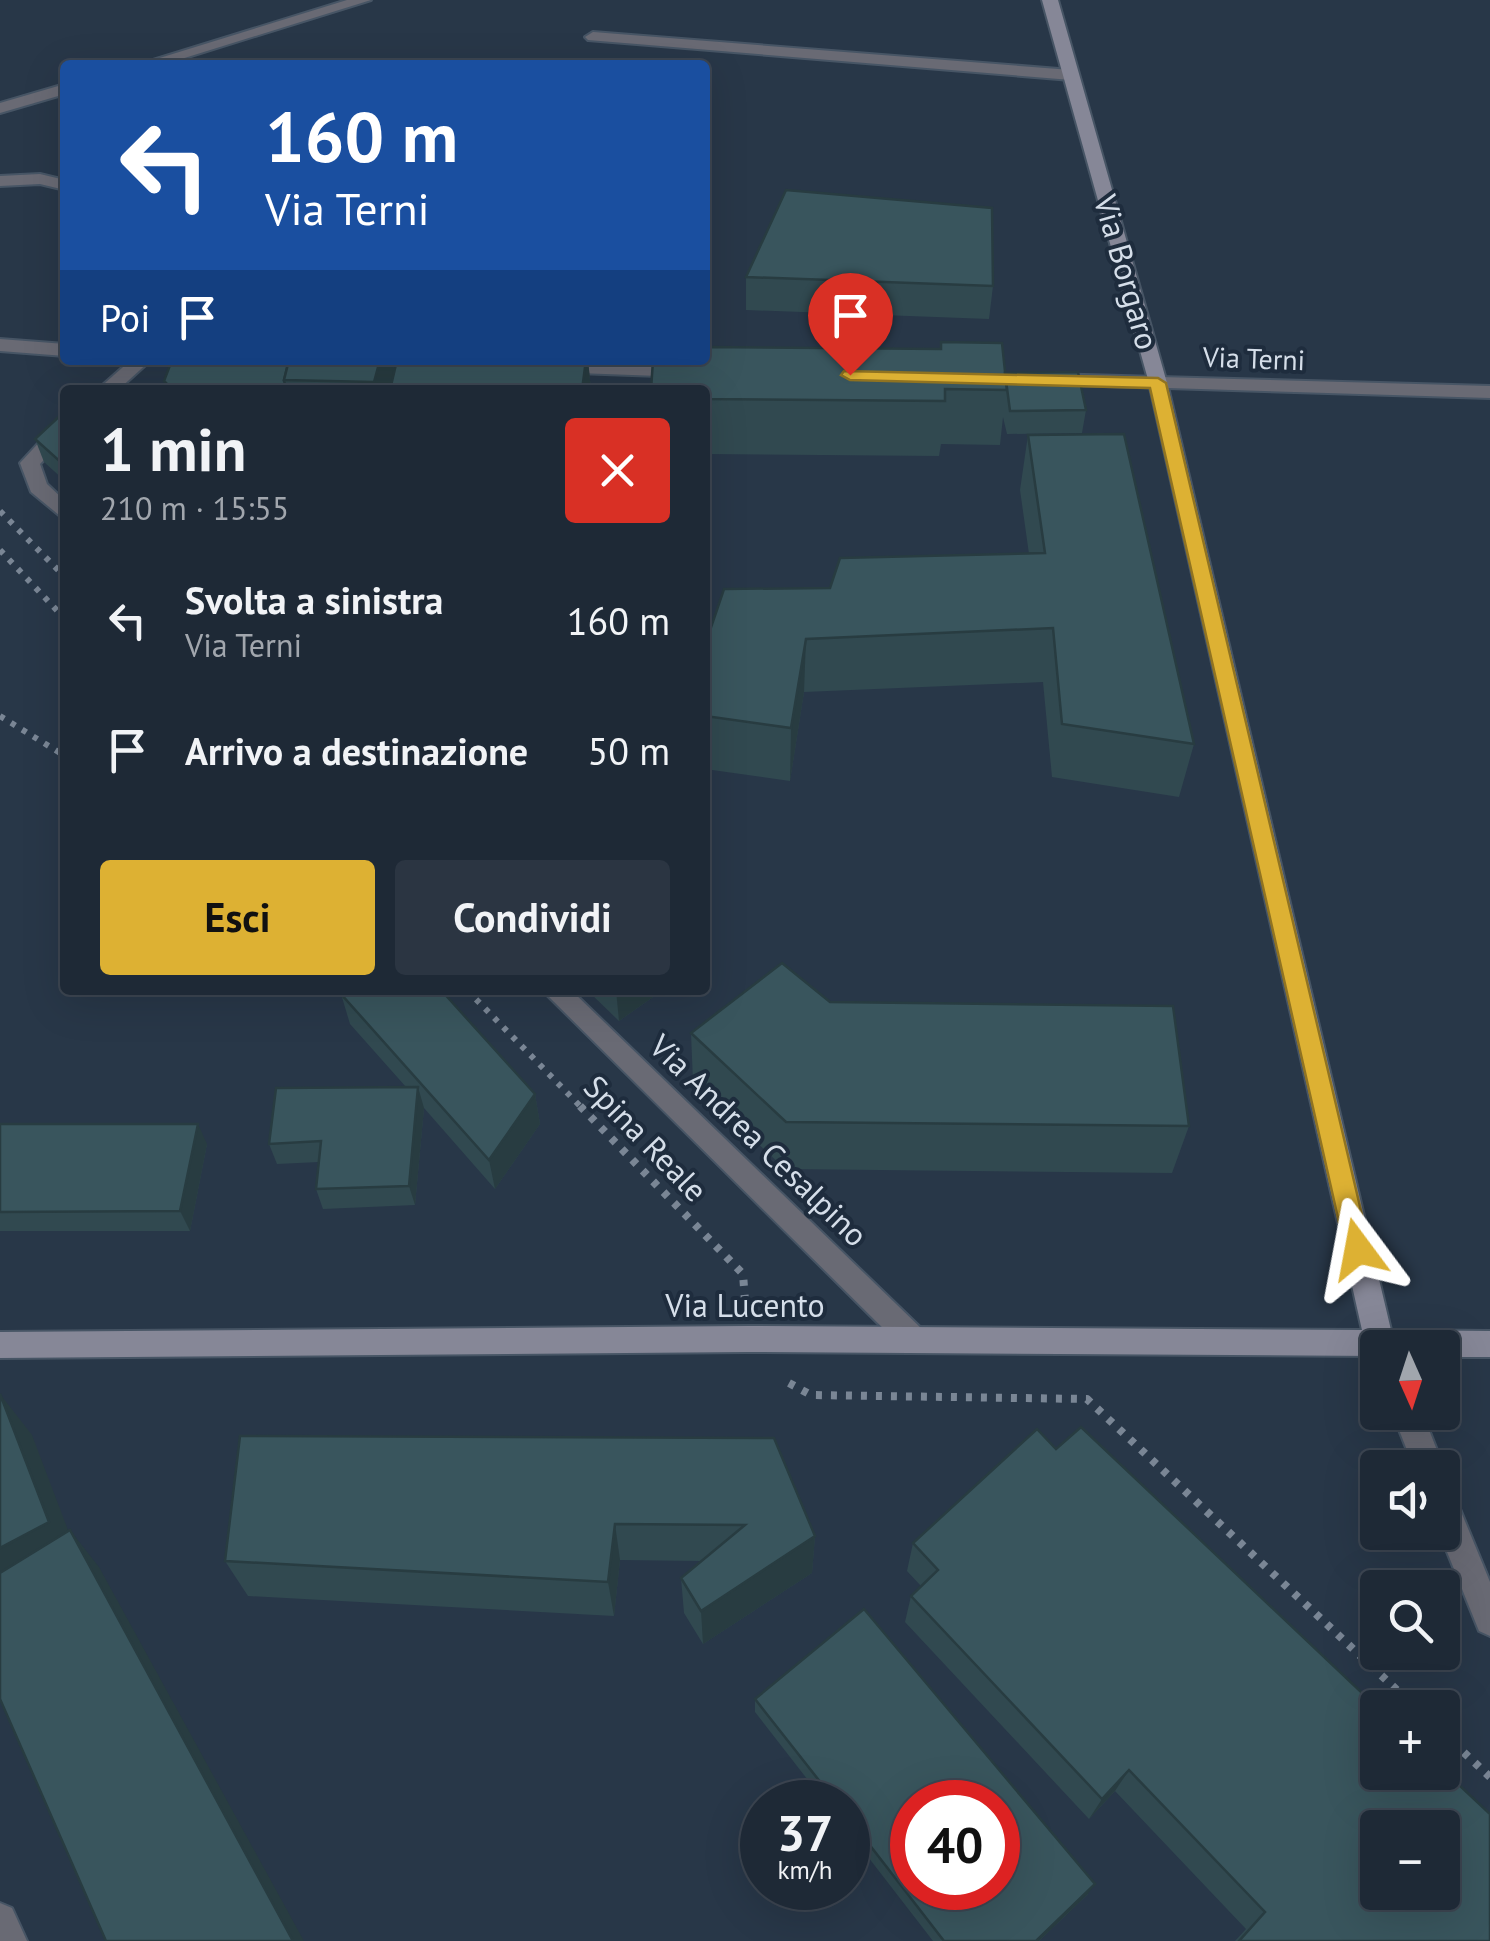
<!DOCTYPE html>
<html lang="it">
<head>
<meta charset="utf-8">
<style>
	body { margin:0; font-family:"PT Sans",sans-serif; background:#2b3542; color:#f1f3f6; height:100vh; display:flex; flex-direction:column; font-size:38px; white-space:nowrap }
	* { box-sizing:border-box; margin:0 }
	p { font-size:32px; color:#a1a6ad }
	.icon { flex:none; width:55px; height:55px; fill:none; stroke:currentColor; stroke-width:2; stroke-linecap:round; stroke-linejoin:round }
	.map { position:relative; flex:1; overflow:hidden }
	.drawer { position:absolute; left:60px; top:385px; width:650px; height:610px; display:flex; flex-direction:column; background:#1e2936; border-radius:10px; box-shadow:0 10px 40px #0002,0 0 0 2px #3c4551 }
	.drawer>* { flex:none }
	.hud { position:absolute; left:60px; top:60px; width:650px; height:305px; border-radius:10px; box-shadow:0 10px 40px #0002,0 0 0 2px #3c4551; background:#1a4fa0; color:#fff; overflow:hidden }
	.needle { width:65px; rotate:177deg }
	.tools { position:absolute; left:1360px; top:1330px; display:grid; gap:20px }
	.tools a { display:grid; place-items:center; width:100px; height:100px; border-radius:10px; background:#1e2936; box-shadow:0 10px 40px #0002,0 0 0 2px #3c4551; font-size:50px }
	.speed { position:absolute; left:740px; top:1780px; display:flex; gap:20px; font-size:50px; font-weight:700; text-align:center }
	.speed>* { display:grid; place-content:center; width:130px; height:130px; border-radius:50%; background:#1e2936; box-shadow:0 10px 40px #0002,0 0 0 2px #3c4551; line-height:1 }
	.speed small { font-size:25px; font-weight:400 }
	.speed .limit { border:15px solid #d22; background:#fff; color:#111 }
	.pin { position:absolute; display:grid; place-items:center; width:85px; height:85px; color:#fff; margin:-102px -42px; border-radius:50% 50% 50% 0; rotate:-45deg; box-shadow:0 0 10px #0007 }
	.pin .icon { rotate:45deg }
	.me { position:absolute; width:110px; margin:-55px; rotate:347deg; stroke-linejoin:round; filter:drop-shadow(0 0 8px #0008) }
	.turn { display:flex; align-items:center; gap:35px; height:210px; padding:0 40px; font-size:45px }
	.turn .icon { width:130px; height:130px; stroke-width:2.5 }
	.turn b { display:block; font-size:70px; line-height:85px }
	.then { display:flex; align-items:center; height:95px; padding:0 40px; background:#0003; gap:20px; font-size:38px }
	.round { display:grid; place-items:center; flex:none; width:105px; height:105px; border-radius:10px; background:#2b3542 }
	.summary { display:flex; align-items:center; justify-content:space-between; height:170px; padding:0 40px }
	h1 { font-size:60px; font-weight:600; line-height:75px }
	.action { display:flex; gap:20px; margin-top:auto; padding:20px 40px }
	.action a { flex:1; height:115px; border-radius:10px; background:#ddb133; color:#111; font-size:40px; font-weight:600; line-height:115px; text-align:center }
	.action a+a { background:#2b3542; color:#f1f3f6 }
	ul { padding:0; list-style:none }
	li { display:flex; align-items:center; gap:30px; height:130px; padding:0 40px }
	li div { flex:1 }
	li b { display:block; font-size:38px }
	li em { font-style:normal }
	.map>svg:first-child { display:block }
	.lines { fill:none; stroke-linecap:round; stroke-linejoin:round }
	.street-casing { stroke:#475565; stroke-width:4 }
	.secondary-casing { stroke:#475565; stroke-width:4 }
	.path-far1 { stroke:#7a8695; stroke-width:6; stroke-dasharray:5 8; stroke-linecap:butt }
	.path { stroke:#7a8695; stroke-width:8; stroke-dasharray:6 9; stroke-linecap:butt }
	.street { fill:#696a74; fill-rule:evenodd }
	.secondary { fill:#868797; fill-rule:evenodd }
	.wall { fill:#314950 }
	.shaded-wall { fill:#283c41 }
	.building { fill:#39555d; stroke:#283c41; stroke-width:2.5; fill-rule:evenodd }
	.route { fill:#ddb133; stroke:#907321; stroke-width:2.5 }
	.labels { text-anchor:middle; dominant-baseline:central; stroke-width:8; stroke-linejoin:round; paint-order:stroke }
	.far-street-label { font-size:28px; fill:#d5dee9; stroke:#1e2c3d }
	.street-label { font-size:32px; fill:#d5dee9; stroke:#1e2c3d }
</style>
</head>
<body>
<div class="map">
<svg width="1490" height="1941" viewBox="0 0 1490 1941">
	<rect width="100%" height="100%" fill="#283748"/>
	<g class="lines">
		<defs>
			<g id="street">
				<polygon points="347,0 371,0 162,65 137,65"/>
				<polygon points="593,32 1071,70 1079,75 1071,80 588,40 585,37"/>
				<polygon points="65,84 65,94 0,113 0,103"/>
				<polygon points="40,174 65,180 65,190 40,184 0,186 0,176"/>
				<polygon points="0,339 65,344 65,356 0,351"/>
				<polygon points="131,360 151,360 118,390 97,390"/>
				<polygon points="557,362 687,365 696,371 687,377 550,372 548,368"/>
				<polygon points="1047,374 1490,386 1490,398 1040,384 1038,380"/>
				<polygon points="65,420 65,438 40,464 47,484 65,501 65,520 31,492 20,463 58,422"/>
				<polygon points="542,990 571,990 924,1331 928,1340 924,1349 914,1353 904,1349"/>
				<polygon points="1392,1412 1422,1412 1444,1468 1442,1472 1442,1468 1414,1468"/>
				<polygon points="1442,1487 1453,1492 1490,1582 1490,1636 1479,1631 1439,1532 1442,1532"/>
				<polygon points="0,1903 12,1908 27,1941 0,1941"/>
			</g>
			<polygon id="secondary" points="1042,0 1058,0 1167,383 1391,1330 1490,1331 1490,1357 1442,1357 1442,1348 1378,1348 1378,1356 747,1352 0,1358 0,1332 747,1326 1362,1330 1149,383"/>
		</defs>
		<use href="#street" class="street-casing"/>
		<use href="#secondary" class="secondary-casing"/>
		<g class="path-far1">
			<polyline points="0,511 65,577"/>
			<polyline points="0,550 65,619"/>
			<polyline points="0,716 65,756"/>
			<polyline points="467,990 582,1108"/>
		</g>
		<g class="path">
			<polyline points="580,1106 743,1274 745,1301"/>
			<polyline points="789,1383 811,1395 1087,1399 1416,1708"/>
			<polyline points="1442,1732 1490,1777"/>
		</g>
		<use href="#street" class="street"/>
		<use href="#secondary" class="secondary"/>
	</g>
	<g class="wall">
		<polygon points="746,277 993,286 989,319 746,310"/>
		<polygon points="941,342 1086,410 1082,433 1007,434 1003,417 1000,445 941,444 939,456 705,454 705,390 940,349"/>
		<polygon points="172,360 392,360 394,372 397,360 588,360 591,390 167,390 164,381"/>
		<polygon points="65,411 65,481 44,462 35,439"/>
		<polygon points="1028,435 1194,744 1179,797 1052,777 1043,682 804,692 790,781 705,769 705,645 830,588 1029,554 1020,490"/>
		<polygon points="587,990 663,990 619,1021"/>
		<polygon points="341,994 535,1094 540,1124 495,1189 424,1108 415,1205 323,1209 316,1189 319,1162 277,1164 269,1144 406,1087 350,1024"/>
		<polygon points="830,1002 1189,1126 1172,1173 785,1169 693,1082 691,1033"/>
		<polygon points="0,1124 207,1144 190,1231 0,1231"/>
		<polygon points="240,1436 815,1536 812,1573 703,1644 684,1613 681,1578 701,1561 620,1560 614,1616 248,1596 225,1561"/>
		<polygon points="913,1543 1490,1941 1235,1941 1246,1929 1115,1791 1089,1819 905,1622 911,1596 921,1586 907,1571"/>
		<polygon points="755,1699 1088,1894 1039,1941 933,1941 848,1831 848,1802 825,1802 755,1712"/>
	</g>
	<g class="shaded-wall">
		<polygon points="380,360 392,360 396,384 395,390 376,390 374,382"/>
		<polygon points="586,360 588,360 591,390 582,390"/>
		<polygon points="806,639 804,692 790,781 791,728"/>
		<polygon points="616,990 663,990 619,1021"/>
		<polygon points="418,1087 424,1108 415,1205 409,1186"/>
		<polygon points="535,1094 540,1124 495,1189 489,1160"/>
		<polygon points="198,1124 207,1144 190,1231 180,1211"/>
		<polygon points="0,1394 32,1435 79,1559 0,1601"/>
		<polygon points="615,1524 620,1560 614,1616 608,1582"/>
		<polygon points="70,1530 99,1567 304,1941 293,1941"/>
		<polygon points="815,1536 812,1573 703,1644 701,1611"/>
		<polygon points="1129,1770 1115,1791 1089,1819 1102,1799"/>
		<polygon points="1095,1884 1088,1894 1039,1941 1036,1941"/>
	</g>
	<g class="building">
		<polygon points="786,190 992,208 993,286 746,277"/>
		<polygon points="941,342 1002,343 1007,390 945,389 945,401 705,399 705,390 651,390 653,360 705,360 705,347 941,349"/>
		<polygon points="172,360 289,360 284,380 286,390 173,390 164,381"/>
		<polygon points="289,360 380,360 374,382 284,380"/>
		<polygon points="397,360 586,360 582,390 390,390"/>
		<polygon points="1078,372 1086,410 1010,411 1005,373"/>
		<polygon points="65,411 65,466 35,439"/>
		<polygon points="1124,434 1194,744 1062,724 1053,628 806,639 791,728 705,716 705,645 724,589 830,588 840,558 1045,553 1028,435"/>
		<polygon points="782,963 830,1002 1173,1006 1189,1126 786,1122 691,1033"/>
		<polygon points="345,990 441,990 535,1094 489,1160 341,994"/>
		<polygon points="418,1087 409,1186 316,1189 321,1141 269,1144 276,1088"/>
		<polygon points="0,1124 198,1124 180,1211 0,1212"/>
		<polygon points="0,1394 49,1522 0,1548"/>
		<path d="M1081,1427L1378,1708V1772H1442V1769L1490,1814V1941H1239L1265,1912L1129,1770L1102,1799L911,1596L938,1570L913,1543L1037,1429L1056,1449ZM1378,1828H1442V1892H1378Z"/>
		<polygon points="240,1436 774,1438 815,1536 701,1611 681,1578 745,1525 615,1524 608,1582 225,1561"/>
		<polygon points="70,1530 293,1941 106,1941 0,1699 0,1573"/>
		<path d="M864,1609L1095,1884L1036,1941H944L848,1817V1802H836L755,1699ZM912,1802H998V1888H912Z"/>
	</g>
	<polygon class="route" points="844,371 1158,378 1166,383 1370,1249 1367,1257 1358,1261 1345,1249 1150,388 850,380 841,375"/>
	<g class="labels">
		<g class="far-street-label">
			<text transform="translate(1254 358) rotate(2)">Via Terni</text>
		</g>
		<g class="street-label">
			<text transform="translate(1127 272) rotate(74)">Via Borgaro</text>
			<text transform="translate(646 1138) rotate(46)">Spina Reale</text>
			<text transform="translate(759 1140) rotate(44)">Via Andrea Cesalpino</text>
			<text x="745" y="1305">Via Lucento</text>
		</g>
	</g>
</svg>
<div class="tools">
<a><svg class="needle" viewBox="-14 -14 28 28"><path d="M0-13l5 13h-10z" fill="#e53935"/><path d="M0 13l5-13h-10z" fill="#a1a6ad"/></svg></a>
<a><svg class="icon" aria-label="sound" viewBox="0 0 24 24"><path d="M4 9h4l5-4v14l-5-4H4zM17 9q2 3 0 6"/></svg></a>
<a><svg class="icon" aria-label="search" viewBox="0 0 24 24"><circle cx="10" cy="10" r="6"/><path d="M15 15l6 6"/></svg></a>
<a>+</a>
<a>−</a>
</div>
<div class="speed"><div>37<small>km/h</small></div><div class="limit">40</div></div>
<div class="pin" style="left:850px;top:375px;background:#d93025"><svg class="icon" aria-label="arrive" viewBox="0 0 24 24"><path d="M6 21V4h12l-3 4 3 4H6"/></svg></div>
<svg class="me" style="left:1358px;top:1249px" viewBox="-20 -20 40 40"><path d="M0-17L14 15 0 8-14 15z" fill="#ddb133" stroke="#fff" stroke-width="4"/></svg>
<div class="hud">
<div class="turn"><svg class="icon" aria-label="left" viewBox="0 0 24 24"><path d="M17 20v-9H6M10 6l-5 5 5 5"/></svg><div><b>160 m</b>Via Terni</div></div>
<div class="then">Poi<svg class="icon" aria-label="arrive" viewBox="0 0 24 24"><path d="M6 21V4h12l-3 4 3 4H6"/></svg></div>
</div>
<section class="drawer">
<div class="summary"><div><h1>1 min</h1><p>210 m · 15:55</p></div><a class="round" style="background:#d93025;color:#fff"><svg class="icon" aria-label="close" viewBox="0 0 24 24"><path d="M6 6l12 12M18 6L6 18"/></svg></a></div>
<ul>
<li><svg class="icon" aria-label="left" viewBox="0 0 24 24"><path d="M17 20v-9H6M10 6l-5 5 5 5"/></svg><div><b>Svolta a sinistra</b><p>Via Terni</p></div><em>160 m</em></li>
<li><svg class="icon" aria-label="arrive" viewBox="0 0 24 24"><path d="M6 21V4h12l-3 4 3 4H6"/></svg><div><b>Arrivo a destinazione</b></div><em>50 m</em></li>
</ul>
<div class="action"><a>Esci</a><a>Condividi</a></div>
</section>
</div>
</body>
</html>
